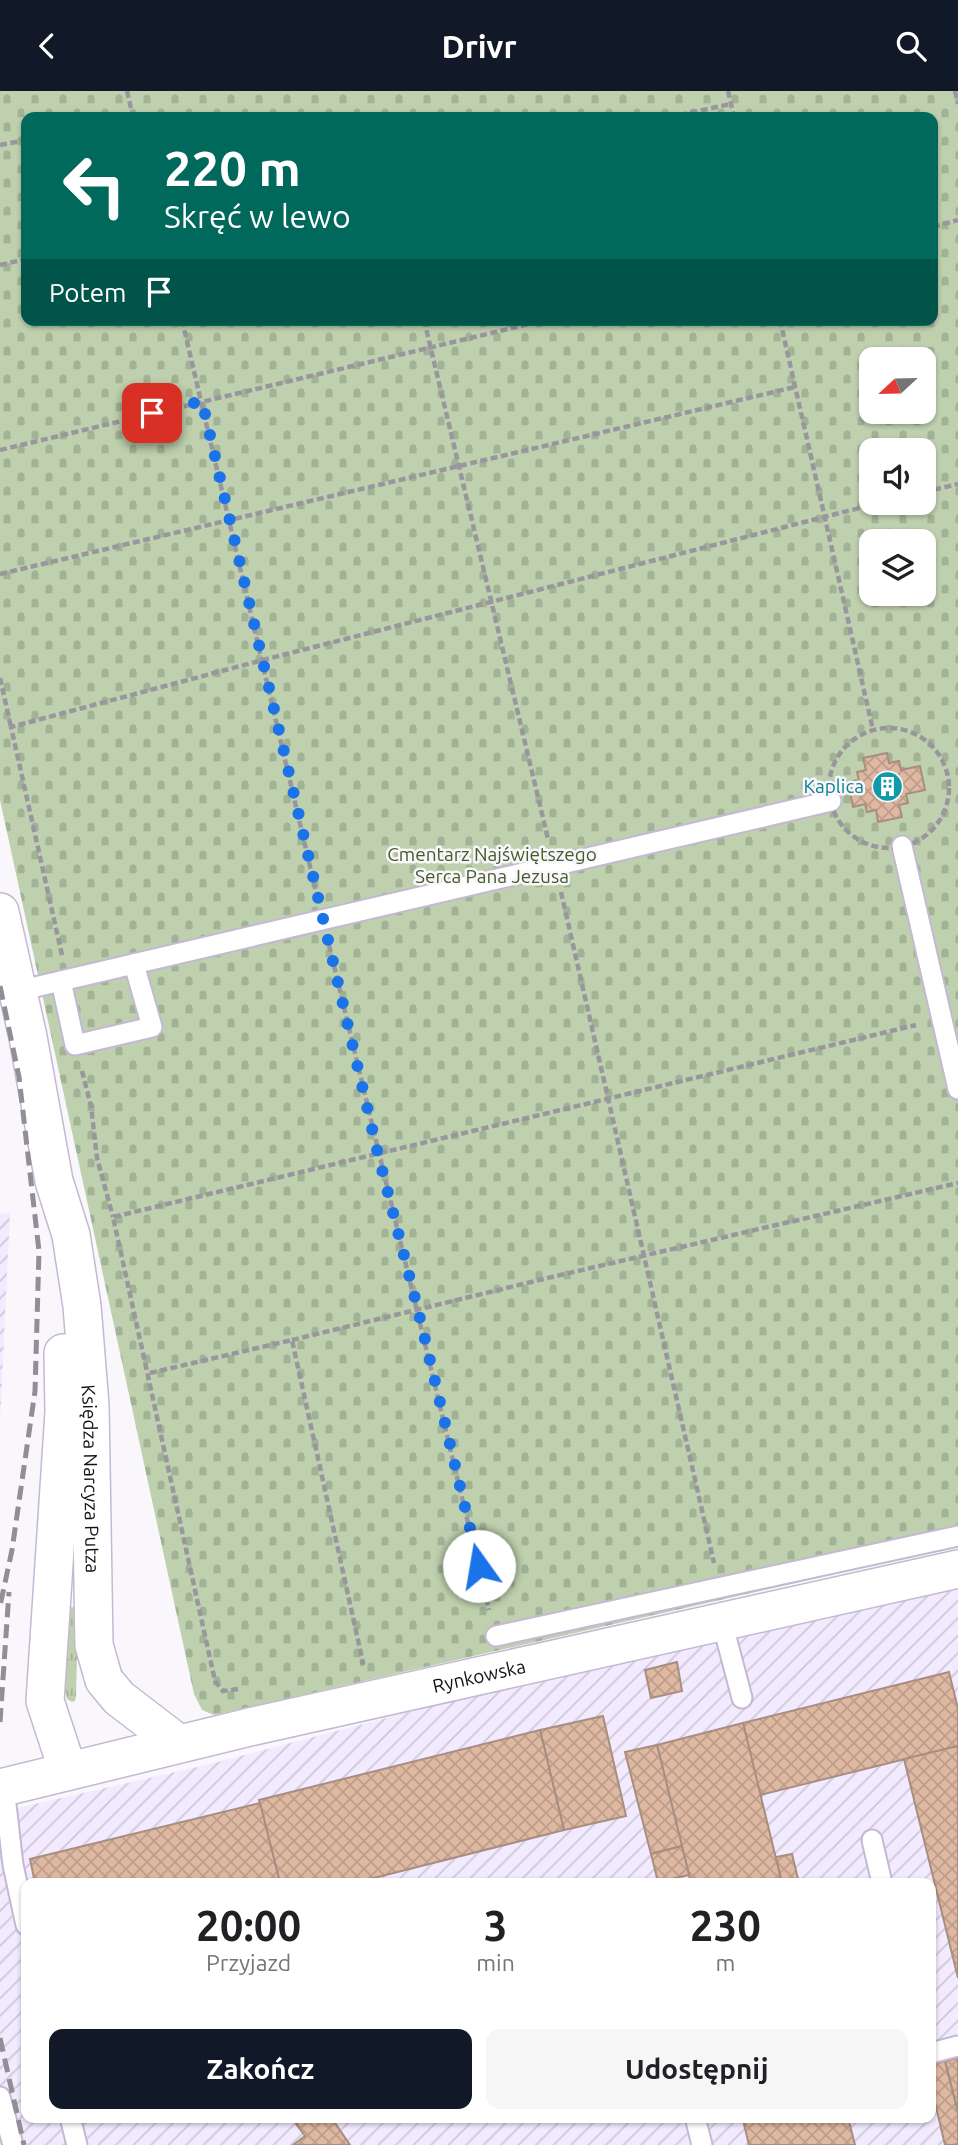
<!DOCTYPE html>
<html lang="pl">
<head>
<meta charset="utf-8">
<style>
	body { margin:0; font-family:Ubuntu,sans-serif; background:#f6f6f6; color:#202124; height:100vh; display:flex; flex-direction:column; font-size:26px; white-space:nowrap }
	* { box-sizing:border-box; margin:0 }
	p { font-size:23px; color:#757577 }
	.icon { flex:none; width:38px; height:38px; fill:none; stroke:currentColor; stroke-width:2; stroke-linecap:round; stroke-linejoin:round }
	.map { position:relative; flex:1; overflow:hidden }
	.details { position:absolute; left:21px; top:1787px; width:915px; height:245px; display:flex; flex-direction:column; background:#fff; border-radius:14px; box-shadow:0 2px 5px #0004 }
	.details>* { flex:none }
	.hud { position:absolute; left:21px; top:21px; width:917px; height:214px; border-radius:14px; box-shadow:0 2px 5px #0004; background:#00695c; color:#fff; overflow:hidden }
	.needle { width:46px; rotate:248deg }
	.fabs { position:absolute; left:859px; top:256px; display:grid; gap:14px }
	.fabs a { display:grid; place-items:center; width:77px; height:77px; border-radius:14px; background:#fff; box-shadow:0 2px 5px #0004; font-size:35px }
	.pin { position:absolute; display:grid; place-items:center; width:60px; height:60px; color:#fff; margin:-30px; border-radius:14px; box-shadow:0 4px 10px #0006 }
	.me { position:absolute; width:77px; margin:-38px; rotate:347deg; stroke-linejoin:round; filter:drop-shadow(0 0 5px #0008) }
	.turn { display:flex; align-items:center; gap:24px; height:147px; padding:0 28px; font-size:32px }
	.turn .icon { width:91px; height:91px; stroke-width:2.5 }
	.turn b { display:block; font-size:49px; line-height:60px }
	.then { display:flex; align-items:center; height:66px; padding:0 28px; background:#0003; gap:14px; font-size:26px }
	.eta { display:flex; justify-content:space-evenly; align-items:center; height:119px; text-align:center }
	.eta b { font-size:42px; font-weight:700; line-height:49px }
	.primary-button { display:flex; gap:14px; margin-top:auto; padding:14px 28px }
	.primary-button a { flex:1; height:80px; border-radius:14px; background:#111827; color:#fff; font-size:28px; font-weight:700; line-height:80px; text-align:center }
	.primary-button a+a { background:#f6f6f6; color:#202124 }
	header { display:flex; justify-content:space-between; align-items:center; height:91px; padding:0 28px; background:#111827; color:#fff; font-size:32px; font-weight:700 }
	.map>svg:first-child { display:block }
	.industrial { fill:url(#industrial-furrows); fill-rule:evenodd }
	.grass { fill:url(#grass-tufts) }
	.cemetery { fill:url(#cemetery-stones); fill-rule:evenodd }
	.building { fill:url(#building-cross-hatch); stroke:#a88e80; stroke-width:2 }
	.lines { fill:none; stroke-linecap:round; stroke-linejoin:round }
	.lane-casing { stroke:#c4b9d2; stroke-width:23 }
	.street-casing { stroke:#c4b9d2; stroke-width:40 }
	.path { stroke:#99969d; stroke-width:4.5; stroke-dasharray:7 3.5; stroke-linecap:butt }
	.lane { stroke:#fff; stroke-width:19 }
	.street { stroke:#fff; stroke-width:37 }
	.rail { stroke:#918e95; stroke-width:5; stroke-dasharray:14 7; stroke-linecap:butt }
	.route { stroke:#1a73e8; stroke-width:12; stroke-dasharray:0 21.6 }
	.labels { text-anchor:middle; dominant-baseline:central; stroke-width:5; stroke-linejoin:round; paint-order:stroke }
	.culture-label { font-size:19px; fill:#0d838f; stroke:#f9f7fc; text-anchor:end }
	.park-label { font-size:19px; fill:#445d27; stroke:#f9f7fc }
	.street-label { font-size:19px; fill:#141019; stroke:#f9f7fc }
</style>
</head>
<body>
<header><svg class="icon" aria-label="back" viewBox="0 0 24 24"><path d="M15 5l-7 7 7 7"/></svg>Drivr<svg class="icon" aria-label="search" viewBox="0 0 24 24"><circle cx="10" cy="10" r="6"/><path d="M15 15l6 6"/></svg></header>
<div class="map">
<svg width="958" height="2054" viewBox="0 0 958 2054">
	<defs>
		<pattern id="industrial-furrows" width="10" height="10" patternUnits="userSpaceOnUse" patternTransform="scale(1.75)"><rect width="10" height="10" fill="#f2eafe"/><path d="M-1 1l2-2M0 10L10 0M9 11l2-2" fill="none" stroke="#cfc8d9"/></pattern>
		<pattern id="grass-tufts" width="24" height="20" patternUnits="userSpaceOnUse" patternTransform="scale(1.75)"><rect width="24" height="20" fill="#bed0ae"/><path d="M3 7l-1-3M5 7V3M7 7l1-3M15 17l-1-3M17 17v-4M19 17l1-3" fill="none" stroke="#a2b295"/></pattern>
		<pattern id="cemetery-stones" width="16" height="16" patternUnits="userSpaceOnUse" patternTransform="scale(1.75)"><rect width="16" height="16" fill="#bed0ae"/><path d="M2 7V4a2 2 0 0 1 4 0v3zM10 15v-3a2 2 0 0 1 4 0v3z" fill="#a2b295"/></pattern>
		<pattern id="building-cross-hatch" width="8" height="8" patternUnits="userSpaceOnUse" patternTransform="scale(1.75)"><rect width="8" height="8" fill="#dfb8a2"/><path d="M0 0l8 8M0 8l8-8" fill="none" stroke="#be9d8b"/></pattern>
	</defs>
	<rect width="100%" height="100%" fill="#f9f7fc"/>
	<g class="industrial">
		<polygon points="10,1122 0,1331 0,1123"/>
		<path d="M958,1478V2054H0V1721L202,1675ZM26,1792H931V2026H26Z"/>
	</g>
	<polygon class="grass" points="71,1516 76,1517 78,1522 76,1605 75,1610 72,1611 67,1608 64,1596 67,1519"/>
	<path class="cemetery" d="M0,0H958V1455L214,1624L202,1619L194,1603L0,709ZM26,26H933V229H26ZM872,268H924V320H872ZM872,359H924V411H872ZM872,450H924V502H872Z"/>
	<g class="building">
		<polygon points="887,662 889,672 899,670 901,679 920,675 925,699 906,703 908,712 899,714 902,726 878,731 876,719 867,721 865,713 853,716 848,691 859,689 857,681 866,679 863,667"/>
		<polygon points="677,1571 682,1600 651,1607 645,1579"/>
		<polygon points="949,1581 958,1618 958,1655 760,1704 743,1632"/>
		<polygon points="603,1625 626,1725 564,1739 540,1639"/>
		<polygon points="743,1632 782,1792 691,1792 657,1654"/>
		<polygon points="540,1639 564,1739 354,1792 280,1792 259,1709"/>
		<polygon points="657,1654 682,1755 651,1763 625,1661"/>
		<polygon points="958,1655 958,1887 904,1668"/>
		<polygon points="260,1712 280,1792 35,1792 30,1768"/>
		<polygon points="682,1755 689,1784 658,1791 651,1763"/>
		<polygon points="792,1763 799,1792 782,1792 776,1766"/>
		<polygon points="958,1967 958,2022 945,1970"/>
		<polygon points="945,1970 958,2022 958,2053 952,2054 945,2054 931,1995 931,1973"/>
		<polygon points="306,2026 331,2026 350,2054 293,2054 305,2045 296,2033"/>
		<polygon points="755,2026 848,2026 855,2054 749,2054 743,2029"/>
	</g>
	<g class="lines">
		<defs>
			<g id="lane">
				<polyline points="902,755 958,998"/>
				<polyline points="61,890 75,954 152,936 134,873"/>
				<polyline points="18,900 831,710"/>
				<polyline points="722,1531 742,1607"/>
				<polyline points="496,1545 958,1445"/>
				<polyline points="4,1696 13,1774 26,1834"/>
				<polyline points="872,1749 882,1792"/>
				<polyline points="931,1962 958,1955"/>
				<polyline points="0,2006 13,2054"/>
				<polyline points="70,2026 77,2054"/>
				<polyline points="695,2026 702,2054"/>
			</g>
			<g id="street">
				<path id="s1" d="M0,821L28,946L54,1090L71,1144L82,1215L90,1314L94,1554L104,1589L119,1607L179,1653"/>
				<polyline points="63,1262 64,1321 45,1610 68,1680"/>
				<path id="s2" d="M0,1697L254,1635L958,1478"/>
			</g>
		</defs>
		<use href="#lane" class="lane-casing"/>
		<use href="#street" class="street-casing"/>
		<g class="path">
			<polyline points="127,0 133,26"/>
			<polyline points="728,0 734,26"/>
			<polyline points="955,0 958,13"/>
			<polyline points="670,26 731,13"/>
			<polyline points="0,54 26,49"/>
			<polyline points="933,136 958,129"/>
			<polyline points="0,174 26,168"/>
			<polyline points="182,229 316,801"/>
			<polyline points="424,229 548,748"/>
			<polyline points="780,229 873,639"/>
			<polyline points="0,359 546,229"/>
			<polyline points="924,401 958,393"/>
			<polyline points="0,483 795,296"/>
			<polyline points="0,587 11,636"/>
			<circle cx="889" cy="697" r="60"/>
			<polyline points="561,801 714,1472"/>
			<polyline points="329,854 489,1519"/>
			<polyline points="62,864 11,636 263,569 883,411"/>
			<polyline points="82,980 91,1015 97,1067 113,1126"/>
			<polyline points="292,1249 556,1185 958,1092"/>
			<polyline points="150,1282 292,1249 363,1572 360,1573"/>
			<polyline points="238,1598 223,1600 215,1590 113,1126 916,934"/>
		</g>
		<use href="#lane" class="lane"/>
		<use href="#street" class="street"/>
		<g class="rail">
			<polyline points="0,895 19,986 39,1160 35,1300 12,1459 0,1515"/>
			<polyline points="0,1631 9,1501"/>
			<polyline points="0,1947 24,2054"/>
		</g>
	</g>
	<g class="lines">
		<polyline class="route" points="152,322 202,310 378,1063 418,1219 479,1475"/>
	</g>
	<defs>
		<symbol id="building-disc" viewBox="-11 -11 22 22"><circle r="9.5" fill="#0f9aa8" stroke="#f9f7fc"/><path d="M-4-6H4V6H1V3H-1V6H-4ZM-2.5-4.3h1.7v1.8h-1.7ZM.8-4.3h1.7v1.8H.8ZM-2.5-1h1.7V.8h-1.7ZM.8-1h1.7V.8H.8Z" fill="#fff"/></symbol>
	</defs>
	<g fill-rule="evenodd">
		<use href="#building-disc" x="870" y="678" width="35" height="35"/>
	</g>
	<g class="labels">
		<g class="culture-label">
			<text x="864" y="695">Kaplica</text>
		</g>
		<g class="park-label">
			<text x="492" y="763">Cmentarz Najświętszego<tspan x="492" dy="22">Serca Pana Jezusa</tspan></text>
		</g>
		<g class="street-label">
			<text stroke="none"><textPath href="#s1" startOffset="576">Księdza Narcyza Putza</textPath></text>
			<text stroke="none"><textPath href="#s2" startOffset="492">Rynkowska</textPath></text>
		</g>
	</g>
</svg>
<div class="fabs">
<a><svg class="needle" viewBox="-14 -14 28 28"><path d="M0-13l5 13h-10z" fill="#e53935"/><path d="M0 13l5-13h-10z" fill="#757577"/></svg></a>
<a><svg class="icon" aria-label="sound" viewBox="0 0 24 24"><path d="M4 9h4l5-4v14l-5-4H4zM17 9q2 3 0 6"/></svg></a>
<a><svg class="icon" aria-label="layers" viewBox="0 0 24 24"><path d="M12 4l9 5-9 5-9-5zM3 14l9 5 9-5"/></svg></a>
</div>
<div class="pin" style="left:152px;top:322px;background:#d93025"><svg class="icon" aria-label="arrive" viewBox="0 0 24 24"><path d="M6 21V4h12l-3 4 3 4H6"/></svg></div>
<svg class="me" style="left:479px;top:1475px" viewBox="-20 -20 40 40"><circle r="19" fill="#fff"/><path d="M0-13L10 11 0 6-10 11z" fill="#1a73e8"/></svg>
<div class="hud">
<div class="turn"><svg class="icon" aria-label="left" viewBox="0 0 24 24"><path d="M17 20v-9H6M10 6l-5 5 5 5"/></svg><div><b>220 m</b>Skręć w lewo</div></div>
<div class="then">Potem<svg class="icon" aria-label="arrive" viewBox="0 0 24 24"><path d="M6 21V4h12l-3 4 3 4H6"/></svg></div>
</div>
<section class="details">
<div class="eta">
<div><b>20:00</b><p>Przyjazd</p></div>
<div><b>3</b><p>min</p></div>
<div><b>230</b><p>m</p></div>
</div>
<div class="primary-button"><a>Zakończ</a><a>Udostępnij</a></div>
</section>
</div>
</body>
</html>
